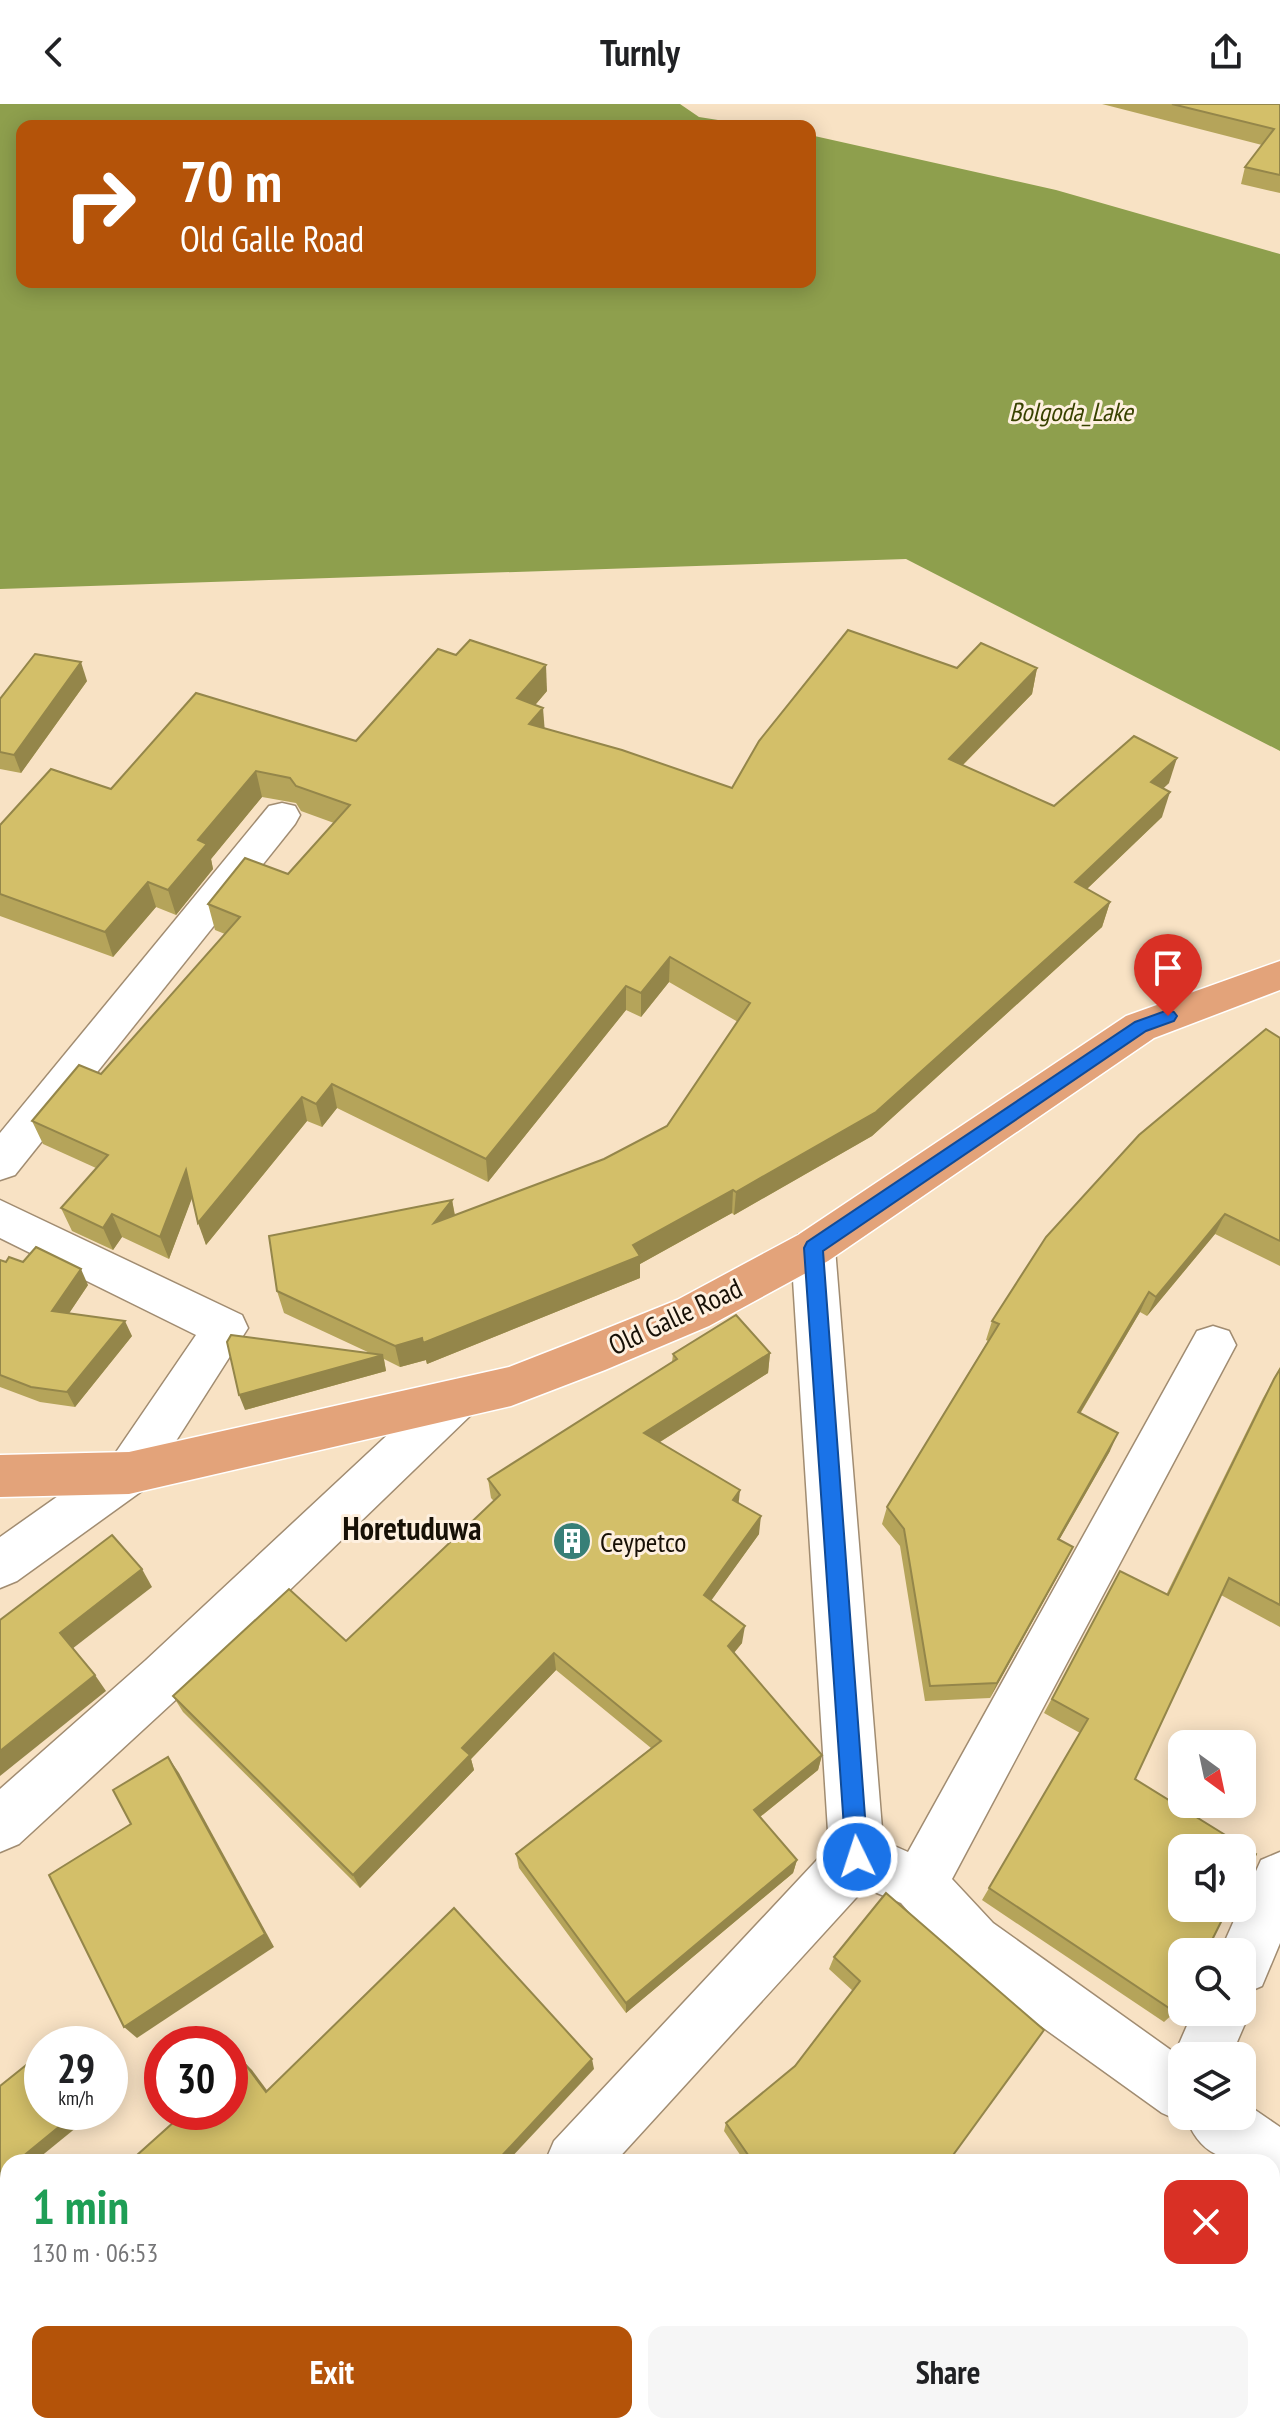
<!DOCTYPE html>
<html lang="en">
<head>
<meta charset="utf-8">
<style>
	body { margin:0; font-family:"PT Sans Narrow",sans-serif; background:#f6f6f6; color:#202124; height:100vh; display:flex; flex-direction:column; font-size:30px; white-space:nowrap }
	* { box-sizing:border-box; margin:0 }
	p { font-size:26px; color:#757577 }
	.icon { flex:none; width:44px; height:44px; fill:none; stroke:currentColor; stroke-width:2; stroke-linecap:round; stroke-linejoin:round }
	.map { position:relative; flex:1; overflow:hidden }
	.details { position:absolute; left:0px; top:2050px; width:1280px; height:280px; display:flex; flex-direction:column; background:#fff; border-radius:24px 24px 0 0; box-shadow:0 4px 20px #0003 }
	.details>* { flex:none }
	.banner { position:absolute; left:16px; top:16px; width:800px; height:168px; border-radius:16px; box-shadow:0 4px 20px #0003; background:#b45309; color:#fff; overflow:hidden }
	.needle { width:52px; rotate:147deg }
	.controls { position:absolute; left:1168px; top:1626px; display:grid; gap:16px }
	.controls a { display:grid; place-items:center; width:88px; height:88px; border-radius:16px; background:#fff; box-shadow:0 4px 20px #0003; font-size:40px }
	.speed { position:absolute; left:24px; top:1922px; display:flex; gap:16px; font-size:40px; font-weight:700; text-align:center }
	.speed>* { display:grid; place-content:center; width:104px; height:104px; border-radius:50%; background:#fff; box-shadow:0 4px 20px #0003; line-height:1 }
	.speed small { font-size:20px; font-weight:400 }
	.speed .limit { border:12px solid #d22; background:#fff; color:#111 }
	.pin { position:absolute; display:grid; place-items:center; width:68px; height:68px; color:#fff; margin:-82px -34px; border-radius:50% 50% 50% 0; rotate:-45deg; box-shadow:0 0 8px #0007 }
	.pin .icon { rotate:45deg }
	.me { position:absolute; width:88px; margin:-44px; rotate:356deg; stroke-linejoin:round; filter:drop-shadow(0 0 6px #0008) }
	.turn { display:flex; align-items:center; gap:28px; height:168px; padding:0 32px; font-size:36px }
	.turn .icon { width:104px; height:104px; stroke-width:2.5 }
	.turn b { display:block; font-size:56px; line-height:68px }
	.round { display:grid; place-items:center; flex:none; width:84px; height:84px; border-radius:16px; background:#f6f6f6 }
	.summary { display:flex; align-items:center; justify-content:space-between; height:136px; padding:0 32px }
	h1 { font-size:48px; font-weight:700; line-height:60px; color:#1e9e55 }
	.primary-button { display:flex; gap:16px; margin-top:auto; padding:16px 32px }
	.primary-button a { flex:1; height:92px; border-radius:16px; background:#b45309; color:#fff; font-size:32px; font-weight:700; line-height:92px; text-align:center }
	.primary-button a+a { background:#f6f6f6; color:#202124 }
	header { display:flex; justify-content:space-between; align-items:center; height:104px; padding:0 32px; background:#fff; font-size:36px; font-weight:700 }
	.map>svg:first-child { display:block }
	.water { fill:#8e9f4d }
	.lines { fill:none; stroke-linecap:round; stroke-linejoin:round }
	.minor-casing { stroke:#a18c71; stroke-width:3 }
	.trunk-casing { stroke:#fff; stroke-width:3 }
	.minor { fill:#fff; fill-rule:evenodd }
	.trunk { fill:#e3a37a; fill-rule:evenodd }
	.wall { fill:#b5a45a }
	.shaded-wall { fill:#94864a }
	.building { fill:#d3bf69; stroke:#94864a; stroke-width:2 }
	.route { fill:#1a73e8; stroke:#114b97; stroke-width:2 }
	.labels { text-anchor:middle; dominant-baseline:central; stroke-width:6; stroke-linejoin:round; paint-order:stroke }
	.far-water-label { font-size:26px; font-style:italic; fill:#384200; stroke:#fef0df }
	.street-label { font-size:28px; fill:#171006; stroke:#fef0df }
	.poi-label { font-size:28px; fill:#171006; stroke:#fef0df; text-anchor:start }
	.quarter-label { font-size:32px; font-weight:bold; fill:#171006; stroke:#fef0df }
</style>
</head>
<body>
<header><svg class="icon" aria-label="back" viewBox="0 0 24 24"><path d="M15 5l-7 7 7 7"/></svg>Turnly<svg class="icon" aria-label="share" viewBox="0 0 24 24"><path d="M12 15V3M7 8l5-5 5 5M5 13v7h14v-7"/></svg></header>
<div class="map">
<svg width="1280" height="2330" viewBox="0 0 1280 2330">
	<rect width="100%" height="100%" fill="#f8e2c4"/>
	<polygon class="water" points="0,0 680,0 699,13 756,22 22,22 22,178 810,178 810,31 1056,86 1280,150 1280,647 906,455 0,485"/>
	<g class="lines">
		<defs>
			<g id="minor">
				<polygon points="282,699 295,702 300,711 295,720 15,1071 0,1076 0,1029 269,702"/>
				<polygon points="0,1096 242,1211 248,1224 146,1384 17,1477 0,1484 0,1433 112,1354 196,1231 0,1134"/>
				<path d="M813,1126L828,1131L835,1144L883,1737L908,1748L1197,1227L1213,1222L1229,1227L1236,1241L952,1775L993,1819L1175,1949L1193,1908H1242V1848H1220L1261,1756L1280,1748V1839L1262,1882L1243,1890L1250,1908L1231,1952H1182V2012H1242V1997L1280,2023V2089L1272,2085V2058C1233,2058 1203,2057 1187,2016L1182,2018L1162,2009L953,1859L901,1799L865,1784L615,2058H545L554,2037L829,1743L791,1144L798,1131Z"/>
				<polygon points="457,1275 473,1281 480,1295 473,1309 182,1590 19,1740 0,1748 0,1685 146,1556 441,1281"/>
				<polygon points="295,2322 363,2322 359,2330 292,2330"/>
			</g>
			<polygon id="trunk" points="1280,857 1280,886 1154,934 828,1157 709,1222 605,1266 511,1302 129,1390 0,1393 0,1351 129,1348 509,1263 573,1238 677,1196 798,1131 1126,912"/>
		</defs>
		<use href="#minor" class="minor-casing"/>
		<use href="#trunk" class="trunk-casing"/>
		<use href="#minor" class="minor"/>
		<use href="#trunk" class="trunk"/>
	</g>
	<g class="wall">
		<polygon points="1102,0 1280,0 1280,89 1241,80 1245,63 1262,41"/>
		<polygon points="957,564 1037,564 1032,590 963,661 1054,702 1169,679 1163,684 1162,713 1087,785 1110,798 1102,823 872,1032 734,1111 732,1109 640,1160 640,1174 427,1260 426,1256 400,1263 384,1255 386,1267 245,1306 372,1250 284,1209 277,1187 452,1096 455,1111 604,1055 667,1022 738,918 669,878 641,913 626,906 488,1078 337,1004 322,1023 307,1017 206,1141 192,1093 169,1155 122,1133 113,1146 72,1127 61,1104 96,1064 43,1040 32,1017 101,970 225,830 215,826 208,800 288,770 334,719 301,707 296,699 262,693 211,755 213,765 176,811 156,803 113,853 0,812 0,721 111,685 356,637 547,587 535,601 544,624 732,684"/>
		<polygon points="87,577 21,669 0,665 0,595"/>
		<polygon points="1280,934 1280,1162 1215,1130 1147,1212 1140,1208 1080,1310 1110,1347 1059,1436 1073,1443 1065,1459 990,1594 925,1597 900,1442 882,1420 887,1403 988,1237 986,1236 992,1217"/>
		<polygon points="0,1156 88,1181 69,1209 132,1232 75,1303 40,1298 0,1283"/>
		<polygon points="770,1249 768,1269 660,1338 739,1399 759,1430 711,1496 742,1539 734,1549 822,1651 818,1666 760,1713 797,1756 793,1769 626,1909 519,1764 516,1750 651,1644 556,1566 471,1655 474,1666 360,1784 183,1608 173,1592 346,1537 494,1397 491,1394 488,1375 672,1258 673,1250"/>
		<polygon points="1280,1265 1280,1523 1221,1491 1135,1675 1175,1908 1164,1918 982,1796 1080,1629 1044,1609 1120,1467 1166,1491 1263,1294"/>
		<polygon points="886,1789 948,2058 745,2058 724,2027 726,2019 795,1962 853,1887 829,1865 834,1853"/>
		<polygon points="1272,2152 1280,2158 1280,2330 1270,2330 1261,2322 1272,2322"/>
		<polygon points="1008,2322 1130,2322 1139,2330 1003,2330"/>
	</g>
	<g class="shaded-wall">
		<polygon points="81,558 87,577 21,669 14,651"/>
		<polygon points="546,561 547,587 519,620 517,594"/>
		<polygon points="1037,564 1032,590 944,680 949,655"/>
		<polygon points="543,604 545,629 529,620"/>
		<polygon points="1177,654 1169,679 1143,704 1151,678"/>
		<polygon points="256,667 262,693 211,755 213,765 176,811 168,786 198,736"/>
		<polygon points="1170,688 1162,713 1068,803 1075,778"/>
		<polygon points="148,778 156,803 113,853 105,828"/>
		<polygon points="1110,798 1102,823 872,1032 734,1111 736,1088"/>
		<polygon points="670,853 669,878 641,913 641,889"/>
		<polygon points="626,882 626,906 488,1078 486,1055"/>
		<polygon points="332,980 337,1004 322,1023 316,1000"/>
		<polygon points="302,993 307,1017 206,1141 198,1119"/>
		<polygon points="186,1066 194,1089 169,1155 160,1133"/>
		<polygon points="733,1086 732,1109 640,1160 640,1174 427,1260 426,1256 400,1263 395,1242 633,1141"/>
		<polygon points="452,1096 456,1119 434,1119"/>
		<polygon points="112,1110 122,1133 113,1146 103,1124"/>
		<polygon points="1225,1110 1215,1130 1147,1212 1156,1193"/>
		<polygon points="81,1165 88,1181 60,1223 52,1207"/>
		<polygon points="1149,1188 1140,1208 1070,1326 1078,1308"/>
		<polygon points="125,1217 132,1232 75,1303 67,1288"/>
		<polygon points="770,1249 768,1269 644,1348 644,1329"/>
		<polygon points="383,1251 386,1267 245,1306 239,1291"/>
		<polygon points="1118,1329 1110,1347 1050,1452 1058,1435"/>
		<polygon points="740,1386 738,1405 733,1396"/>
		<polygon points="761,1412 759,1430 703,1508 704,1491"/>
		<polygon points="1073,1443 1065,1459 990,1594 997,1579"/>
		<polygon points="142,1465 152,1483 72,1545 60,1529"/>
		<polygon points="745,1522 742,1539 726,1558 728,1542"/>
		<polygon points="554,1549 556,1566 471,1655 474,1666 360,1784 353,1771 462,1644"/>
		<polygon points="95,1571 106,1587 0,1672 0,1647"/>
		<polygon points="822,1651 818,1666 751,1720 754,1706"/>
		<polygon points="168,1653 179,1669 274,1843 137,1934 124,1923"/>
		<polygon points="797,1756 793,1769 626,1909 626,1899"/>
		<polygon points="592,1955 594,1965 507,2058 496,2058"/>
		<polygon points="242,1956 252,1966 275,1997 266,1988"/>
		<polygon points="30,1958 42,1967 42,1978"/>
		<polygon points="61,2008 67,2008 77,2023 34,2058 16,2058"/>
		<polygon points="8,2064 8,2079 1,2085 0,2071"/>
		<polygon points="0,2187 8,2195 8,2210 0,2201"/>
		<polygon points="147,2322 162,2322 153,2330 139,2330"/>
	</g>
	<g class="building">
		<polygon points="1172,0 1280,0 1280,71 1245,63 1274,25"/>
		<polygon points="848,526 957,564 981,539 1037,564 949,655 1054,702 1134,632 1177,654 1151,678 1170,688 1075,778 1110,798 876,1008 736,1088 733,1086 633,1141 640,1152 423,1239 422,1234 395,1242 277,1187 269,1132 452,1096 434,1119 604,1055 667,1022 750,899 670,853 641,889 626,882 486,1055 332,980 316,1000 302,993 198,1119 186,1066 160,1133 112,1110 103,1124 61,1104 108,1051 32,1017 79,961 101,970 240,813 208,800 245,754 288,770 350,701 296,682 290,674 256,667 198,736 207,740 168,786 148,778 105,828 0,790 0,721 51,665 111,685 196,589 356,637 438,545 456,551 470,536 546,561 517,594 543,604 529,620 622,646 732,684 759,637"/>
		<polygon points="35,550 81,558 14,651 0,648 0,595"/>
		<polygon points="1266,925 1280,934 1280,1137 1225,1110 1156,1193 1149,1188 1078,1308 1118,1329 1058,1435 1073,1443 997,1579 930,1582 904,1425 887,1403 999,1220 992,1217 1046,1133 1139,1031"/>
		<polygon points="36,1143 81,1165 52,1207 125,1217 67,1288 31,1283 0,1271 0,1156 6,1158 9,1153 23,1158"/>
		<polygon points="736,1211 770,1249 644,1329 740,1386 733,1396 761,1412 704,1491 745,1522 728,1542 822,1651 754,1706 797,1756 626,1899 516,1750 661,1637 554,1549 462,1644 470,1651 353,1771 173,1592 289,1485 346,1537 500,1391 488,1375 677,1255 673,1250"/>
		<polygon points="231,1231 383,1251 239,1291 227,1238"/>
		<polygon points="1280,1265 1280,1501 1229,1474 1135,1675 1256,1750 1242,1777 1242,1744 1182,1744 1182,1804 1228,1804 1206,1848 1182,1848 1182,1894 1175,1908 989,1784 1088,1615 1052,1595 1120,1467 1168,1491 1274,1275"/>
		<polygon points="112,1431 142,1465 60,1529 95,1571 0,1647 0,1516"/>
		<polygon points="168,1653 265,1830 124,1923 49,1771 131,1720 113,1686"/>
		<polygon points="886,1789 1044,1926 948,2058 753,2058 726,2019 795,1962 860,1877 834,1853"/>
		<polygon points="454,1804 592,1955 496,2058 140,2058 136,2052 185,2008 230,2008 230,1967 242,1956 266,1988"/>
		<polygon points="30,1958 42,1978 42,2008 61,2008 66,2017 16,2058 8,2058 8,2064 0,2071 0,1982"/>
		<polygon points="1272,2152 1280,2158 1280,2327 1272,2321"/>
		<polygon points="0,2201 8,2210 8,2322 147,2322 139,2330 0,2330"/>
		<polygon points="545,2322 661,2322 668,2330 538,2330"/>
		<polygon points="1017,2322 1130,2322 1139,2330 1012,2330"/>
	</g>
	<polygon class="route" points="1168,906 1174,908 1177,912 1174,917 1146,927 823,1147 868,1753 865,1760 857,1764 849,1760 846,1753 804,1144 807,1138 1135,918"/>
	<defs>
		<symbol id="building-disc" viewBox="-11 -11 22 22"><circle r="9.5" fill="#387f77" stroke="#fef0df"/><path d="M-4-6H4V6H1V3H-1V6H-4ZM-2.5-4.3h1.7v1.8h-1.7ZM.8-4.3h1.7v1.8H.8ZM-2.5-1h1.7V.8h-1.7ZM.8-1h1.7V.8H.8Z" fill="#fff"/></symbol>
	</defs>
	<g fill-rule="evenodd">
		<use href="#building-disc" x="550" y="1415" width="44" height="44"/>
	</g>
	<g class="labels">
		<g class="far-water-label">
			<text x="1071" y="307">Bolgoda_Lake</text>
		</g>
		<g class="street-label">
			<text transform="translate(675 1212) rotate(-25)">Old Galle Road</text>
		</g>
		<g class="poi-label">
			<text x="600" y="1437">Ceypetco</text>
		</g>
		<g class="quarter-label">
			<text x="412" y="1424">Horetuduwa</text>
		</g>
	</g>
</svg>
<div class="controls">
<a><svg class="needle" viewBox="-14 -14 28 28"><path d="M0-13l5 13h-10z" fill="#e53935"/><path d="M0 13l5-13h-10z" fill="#757577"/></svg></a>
<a><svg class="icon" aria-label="sound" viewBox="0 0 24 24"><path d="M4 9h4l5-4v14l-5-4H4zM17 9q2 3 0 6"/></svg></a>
<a><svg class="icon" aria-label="search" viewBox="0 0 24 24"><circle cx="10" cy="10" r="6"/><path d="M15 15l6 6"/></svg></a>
<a><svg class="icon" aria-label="layers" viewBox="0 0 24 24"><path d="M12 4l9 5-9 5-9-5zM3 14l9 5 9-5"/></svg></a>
</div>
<div class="speed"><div>29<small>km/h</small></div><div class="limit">30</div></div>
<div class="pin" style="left:1168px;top:912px;background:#d93025"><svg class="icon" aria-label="arrive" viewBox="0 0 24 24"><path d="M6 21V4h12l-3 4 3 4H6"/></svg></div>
<svg class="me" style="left:857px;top:1753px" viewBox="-20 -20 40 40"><circle r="17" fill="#1a73e8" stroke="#fff" stroke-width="3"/><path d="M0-11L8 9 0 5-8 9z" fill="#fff"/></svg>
<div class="banner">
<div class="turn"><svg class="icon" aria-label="right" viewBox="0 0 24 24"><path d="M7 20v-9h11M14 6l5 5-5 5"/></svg><div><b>70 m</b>Old Galle Road</div></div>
</div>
<section class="details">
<div class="summary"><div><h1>1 min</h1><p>130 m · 06:53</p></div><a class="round" style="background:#d93025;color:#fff"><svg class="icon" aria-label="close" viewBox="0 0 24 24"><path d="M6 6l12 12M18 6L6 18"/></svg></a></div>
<div class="primary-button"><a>Exit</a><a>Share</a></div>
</section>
</div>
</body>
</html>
